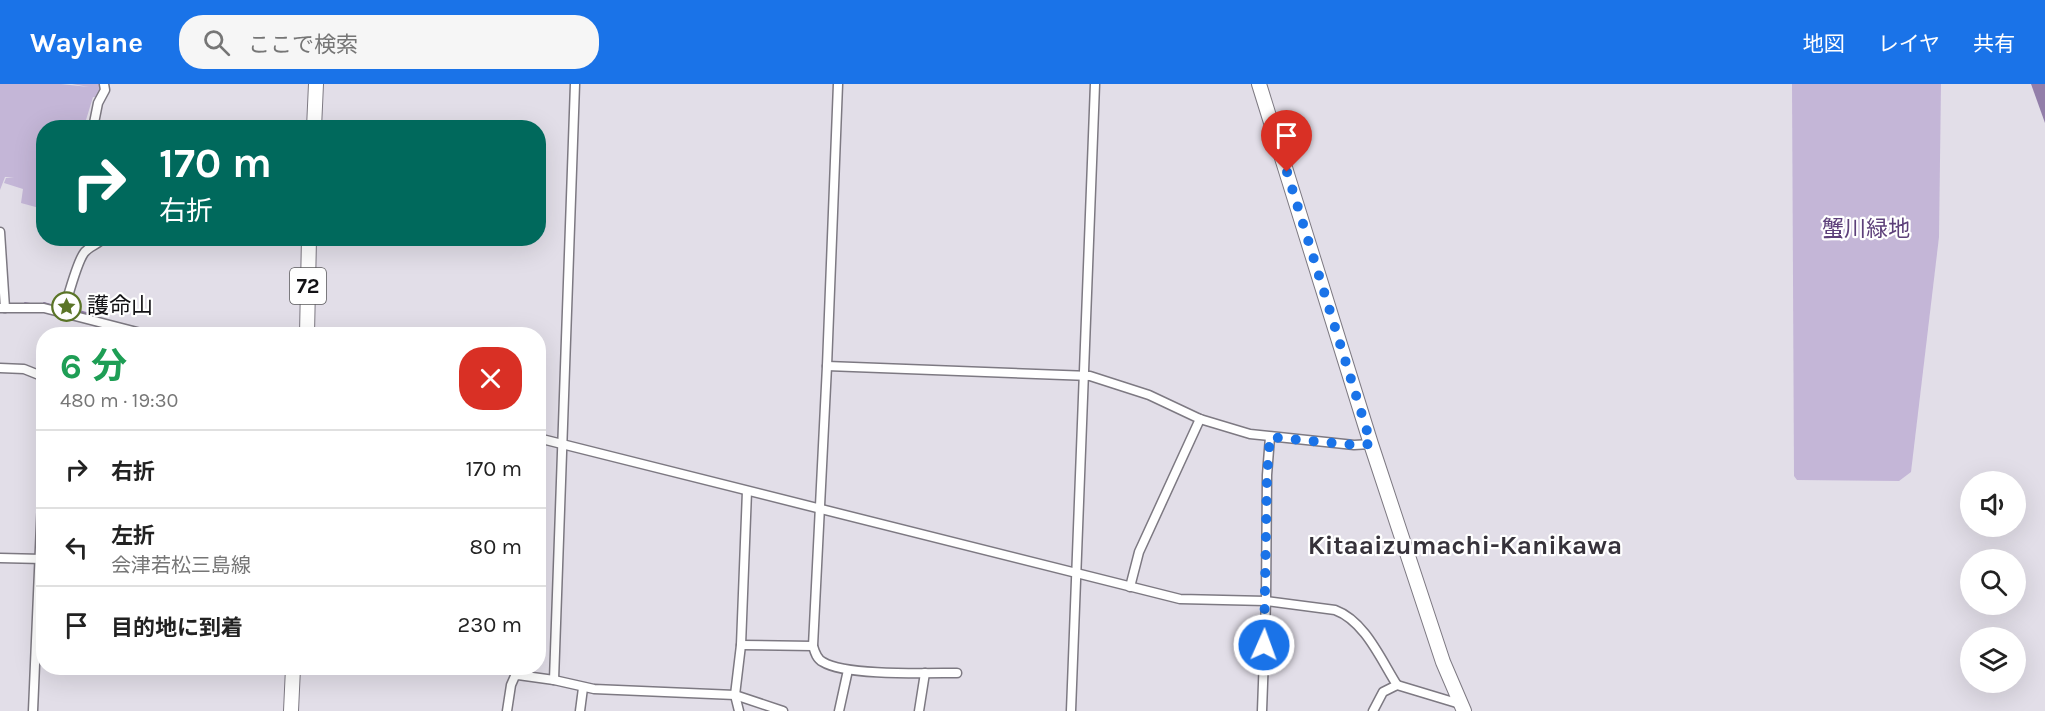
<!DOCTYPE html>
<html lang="ja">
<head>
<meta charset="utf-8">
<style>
	body { margin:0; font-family:Karla,"Noto Sans JP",sans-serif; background:#f6f6f6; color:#222; height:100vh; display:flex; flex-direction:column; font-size:22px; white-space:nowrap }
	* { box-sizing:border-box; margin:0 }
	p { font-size:20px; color:#767676 }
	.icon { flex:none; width:33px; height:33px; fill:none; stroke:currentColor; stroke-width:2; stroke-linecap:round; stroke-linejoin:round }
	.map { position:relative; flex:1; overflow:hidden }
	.sheet { position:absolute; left:36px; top:243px; width:510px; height:348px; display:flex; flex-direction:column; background:#fff; border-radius:24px; box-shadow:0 6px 24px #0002 }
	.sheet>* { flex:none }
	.hud { position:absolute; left:36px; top:36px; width:510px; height:126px; border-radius:24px; box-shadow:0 6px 24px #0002; background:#00695c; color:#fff; overflow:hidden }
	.buttons { position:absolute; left:1960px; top:387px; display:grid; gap:12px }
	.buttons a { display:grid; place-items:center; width:66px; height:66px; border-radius:50%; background:#fff; box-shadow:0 6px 24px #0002; font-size:30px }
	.pin { position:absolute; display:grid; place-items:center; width:51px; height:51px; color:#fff; margin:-62px -26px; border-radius:50% 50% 50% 0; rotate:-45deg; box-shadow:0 0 6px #0007 }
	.pin .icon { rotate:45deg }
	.me { position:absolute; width:66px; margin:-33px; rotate:2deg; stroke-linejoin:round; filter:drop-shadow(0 0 4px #0008) }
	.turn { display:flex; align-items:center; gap:21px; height:126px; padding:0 24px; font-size:27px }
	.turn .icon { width:78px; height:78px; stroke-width:2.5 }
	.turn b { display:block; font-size:42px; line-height:51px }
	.round { display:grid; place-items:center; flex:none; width:63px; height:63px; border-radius:24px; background:#f6f6f6 }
	.head { display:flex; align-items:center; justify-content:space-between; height:102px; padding:0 24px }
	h1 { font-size:36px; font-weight:700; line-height:45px; color:#1e9e55 }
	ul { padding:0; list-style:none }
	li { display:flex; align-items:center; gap:18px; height:78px; padding:0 24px; border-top:2px solid #e0e0e0 }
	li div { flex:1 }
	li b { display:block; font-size:22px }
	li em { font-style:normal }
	header { display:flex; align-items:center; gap:36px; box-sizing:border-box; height:84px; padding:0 30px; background:#1a73e8; color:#fff }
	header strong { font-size:28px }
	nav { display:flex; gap:33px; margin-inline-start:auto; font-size:21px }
	.search { width:420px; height:54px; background:#f6f6f6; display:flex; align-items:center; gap:15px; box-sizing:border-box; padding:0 21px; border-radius:24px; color:#767676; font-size:22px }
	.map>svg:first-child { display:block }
	.green { fill:#c4b6d7 }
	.water { fill:#927ea9 }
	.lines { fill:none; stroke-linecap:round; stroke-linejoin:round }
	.stream { stroke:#927ea9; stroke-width:2 }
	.street-casing { stroke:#7d7982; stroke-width:11 }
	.primary-casing { stroke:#7d7982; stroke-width:16 }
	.street { stroke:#fff; stroke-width:8 }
	.primary { stroke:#fff; stroke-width:14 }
	.route { stroke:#1a73e8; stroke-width:10; stroke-dasharray:0 18 }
	.labels { text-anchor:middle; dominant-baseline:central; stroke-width:4.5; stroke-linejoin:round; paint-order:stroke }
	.shield { fill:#fff; stroke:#5a595b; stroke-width:1.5 }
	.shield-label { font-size:21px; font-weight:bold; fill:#131215 }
	.park-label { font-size:22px; fill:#5d407a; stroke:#fff }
	.poi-label { font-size:22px; fill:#131215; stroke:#fff; text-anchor:start }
	.quarter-label { font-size:26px; font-weight:bold; fill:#36323a; stroke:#fff }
</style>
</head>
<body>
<header>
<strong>Waylane</strong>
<div class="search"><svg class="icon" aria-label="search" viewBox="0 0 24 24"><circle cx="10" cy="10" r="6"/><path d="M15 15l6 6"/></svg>ここで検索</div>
<nav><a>地図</a><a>レイヤ</a><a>共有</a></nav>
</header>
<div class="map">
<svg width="2045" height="627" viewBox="0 0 2045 627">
	<rect width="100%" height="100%" fill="#e2dee8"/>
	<g class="green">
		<polygon points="0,0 61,0 89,3 72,0 103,0 99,14 93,13 86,36 93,38 91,43 44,44 43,125 21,119 23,105 4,99 6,94 14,93 5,93 0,106"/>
		<polygon points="1792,0 1941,0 1939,153 1911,388 1899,397 1797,396 1794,392"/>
	</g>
	<polygon class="water" points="2031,0 2045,0 2045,39"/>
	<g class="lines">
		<g class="stream">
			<polyline points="25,219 30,220"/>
			<polyline points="44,219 54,222"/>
			<polyline points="8,220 20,220"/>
			<polyline points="66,225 76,227"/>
			<polyline points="79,227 93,231"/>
		</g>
		<defs>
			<g id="street">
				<path d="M838,0L827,282L813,562C815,569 817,575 823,578C845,592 928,589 957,589"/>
				<polyline points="93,44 98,19 105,6 104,0"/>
				<polyline points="0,148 5,224"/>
				<polyline points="0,224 44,224 145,250"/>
				<path d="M63,229C68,214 76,180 84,169C89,162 98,161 103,154"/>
				<polyline points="827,282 1090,292 1149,311 1200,335 1250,350 1354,361 1371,360"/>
				<polyline points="0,284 24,285 44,293"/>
				<path d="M538,354L1180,515L1266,517L1335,526C1365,537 1381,576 1397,601"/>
				<polyline points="0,474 43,475"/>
				<polyline points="1130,503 1139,468 1200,335"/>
				<polyline points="741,561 813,562"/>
				<polyline points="554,596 575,0"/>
				<polyline points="33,627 44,370"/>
				<polyline points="507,627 511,601 515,592 518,591 554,596 594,605 735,611 783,627"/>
				<polyline points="580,627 583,604"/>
				<polyline points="739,627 735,611 741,561 747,407"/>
				<polyline points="839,627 848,586"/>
				<polyline points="919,627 925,589"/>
				<polyline points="1071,627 1095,0"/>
				<polyline points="1262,627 1266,517 1267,391 1270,353"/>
				<polyline points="1373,627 1383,608 1397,601 1460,620"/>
			</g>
			<g id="primary">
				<polyline points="1259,0 1371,360 1443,578 1464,627"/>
				<polyline points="314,44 316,0"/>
				<polyline points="307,250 309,154"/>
				<polyline points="291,627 293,584"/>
			</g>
		</defs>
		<use href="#street" class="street-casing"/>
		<use href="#primary" class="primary-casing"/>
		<use href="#street" class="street"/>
		<use href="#primary" class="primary"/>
	</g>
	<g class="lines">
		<polyline class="route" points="1264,561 1267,391 1270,353 1354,361 1371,360 1287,88"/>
	</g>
	<defs>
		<symbol id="sight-ring" viewBox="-11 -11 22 22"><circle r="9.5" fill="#fff" stroke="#5b7527" stroke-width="1.5"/><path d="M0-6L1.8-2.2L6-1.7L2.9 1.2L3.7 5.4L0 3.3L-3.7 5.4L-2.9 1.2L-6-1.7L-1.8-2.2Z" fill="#5b7527"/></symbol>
	</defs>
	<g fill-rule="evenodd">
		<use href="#sight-ring" x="50" y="206" width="33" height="33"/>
	</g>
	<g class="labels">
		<rect class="shield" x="290" y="184" width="36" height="36" rx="4.5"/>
		<g class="shield-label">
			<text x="308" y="202">72</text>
		</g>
		<g class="park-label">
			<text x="1866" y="145">蟹川緑地</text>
		</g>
		<g class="poi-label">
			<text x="87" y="222">護命山</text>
		</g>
		<g class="quarter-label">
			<text x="1465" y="461">Kitaaizumachi-Kanikawa</text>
		</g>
	</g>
</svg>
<div class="buttons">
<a><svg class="icon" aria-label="sound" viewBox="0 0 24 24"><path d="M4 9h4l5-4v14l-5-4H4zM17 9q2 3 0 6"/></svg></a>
<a><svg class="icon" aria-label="search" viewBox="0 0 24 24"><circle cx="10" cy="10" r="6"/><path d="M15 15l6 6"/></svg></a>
<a><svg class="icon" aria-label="layers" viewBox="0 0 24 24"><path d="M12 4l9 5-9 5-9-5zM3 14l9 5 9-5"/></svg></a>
</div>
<div class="pin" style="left:1287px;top:88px;background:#d93025"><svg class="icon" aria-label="arrive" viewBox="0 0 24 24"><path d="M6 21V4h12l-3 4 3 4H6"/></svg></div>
<svg class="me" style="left:1264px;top:561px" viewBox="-20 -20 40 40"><circle r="17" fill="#1a73e8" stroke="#fff" stroke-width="3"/><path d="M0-11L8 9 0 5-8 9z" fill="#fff"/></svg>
<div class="hud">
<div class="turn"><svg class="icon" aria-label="right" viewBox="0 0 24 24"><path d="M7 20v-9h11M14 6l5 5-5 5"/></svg><div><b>170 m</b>右折</div></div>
</div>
<section class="sheet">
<div class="head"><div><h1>6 分</h1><p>480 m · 19:30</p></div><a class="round" style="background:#d93025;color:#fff"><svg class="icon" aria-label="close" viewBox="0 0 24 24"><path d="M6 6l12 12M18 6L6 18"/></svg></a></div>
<ul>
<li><svg class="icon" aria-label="right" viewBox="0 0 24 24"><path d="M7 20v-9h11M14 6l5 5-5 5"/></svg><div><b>右折</b></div><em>170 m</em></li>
<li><svg class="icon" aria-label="left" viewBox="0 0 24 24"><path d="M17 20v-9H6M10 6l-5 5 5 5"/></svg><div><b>左折</b><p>会津若松三島線</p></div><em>80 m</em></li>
<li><svg class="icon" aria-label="arrive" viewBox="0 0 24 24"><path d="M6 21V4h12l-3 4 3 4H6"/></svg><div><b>目的地に到着</b></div><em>230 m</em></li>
</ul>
</section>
</div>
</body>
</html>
